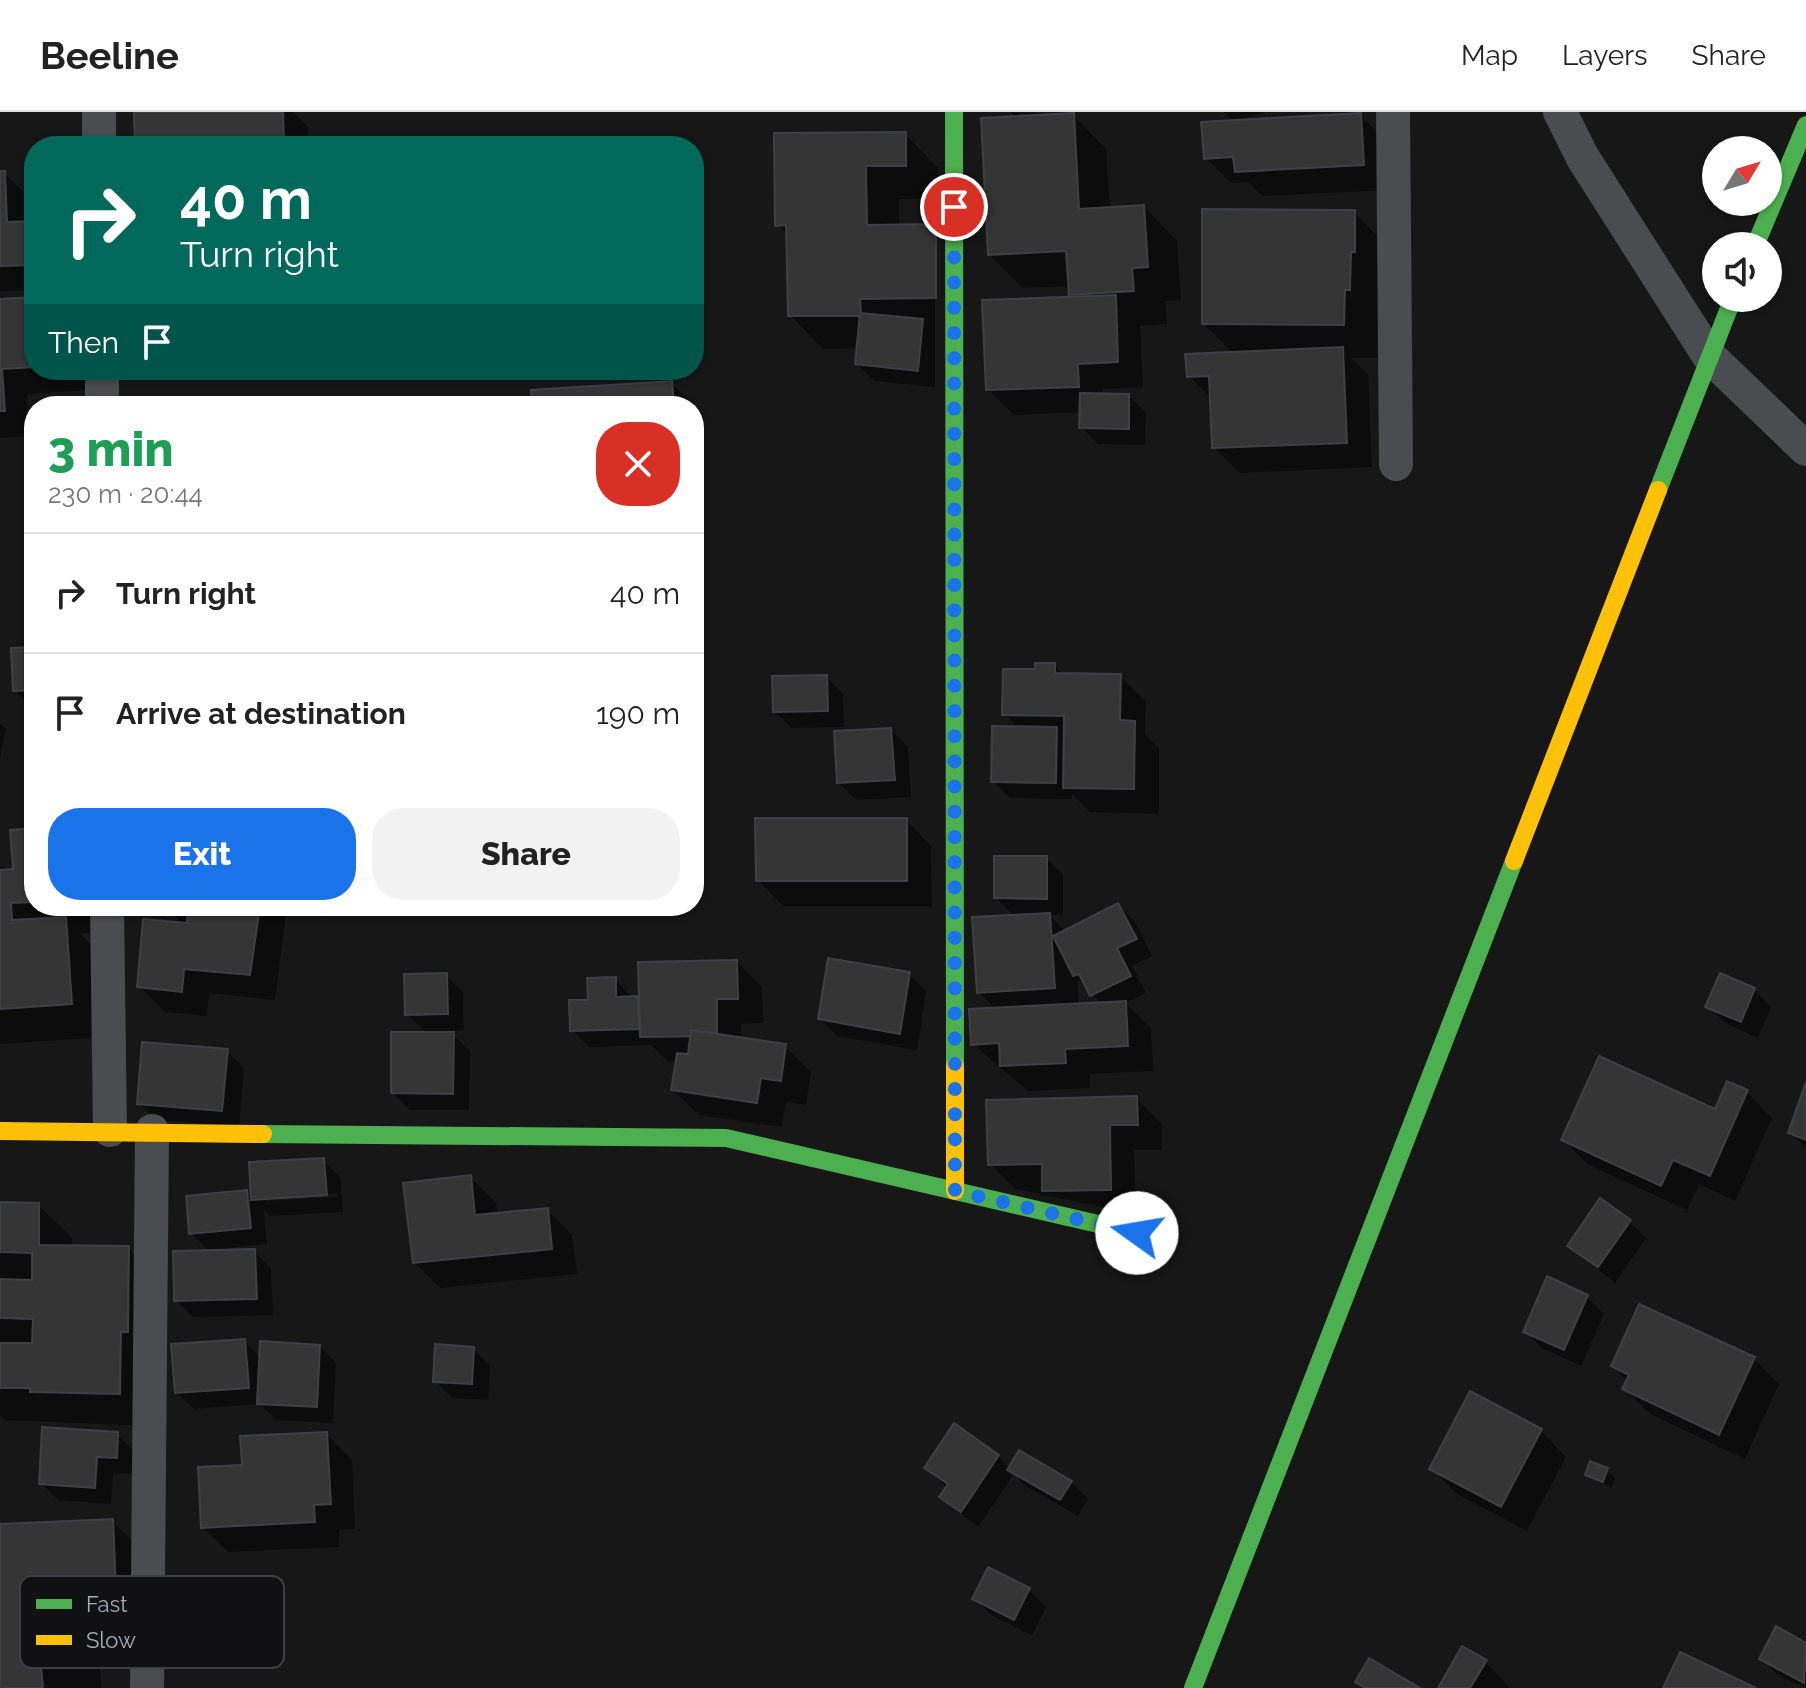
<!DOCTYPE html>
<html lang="en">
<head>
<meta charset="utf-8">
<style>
	body { margin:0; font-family:Raleway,sans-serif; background:#f2f2f2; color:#222; height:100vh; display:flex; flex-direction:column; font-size:30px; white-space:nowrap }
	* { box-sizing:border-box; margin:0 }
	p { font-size:26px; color:#767676 }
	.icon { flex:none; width:44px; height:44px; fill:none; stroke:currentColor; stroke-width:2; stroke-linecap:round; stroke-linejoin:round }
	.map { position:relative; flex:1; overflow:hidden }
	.details { position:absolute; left:24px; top:284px; width:680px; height:520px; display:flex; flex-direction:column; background:#fff; border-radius:32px; box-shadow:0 2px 6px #0004 }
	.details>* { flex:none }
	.banner { position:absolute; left:24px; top:24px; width:680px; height:244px; border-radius:32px; box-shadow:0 2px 6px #0004; background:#00695c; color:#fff; overflow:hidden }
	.needle { width:52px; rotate:52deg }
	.controls { position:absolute; left:1702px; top:24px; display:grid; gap:16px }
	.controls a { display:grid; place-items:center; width:80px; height:80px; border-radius:50%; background:#fff; box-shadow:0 2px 6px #0004; font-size:40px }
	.pin { position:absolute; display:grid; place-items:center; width:68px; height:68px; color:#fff; margin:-34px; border:4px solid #fff; border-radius:50%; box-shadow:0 2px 8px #0007 }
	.me { position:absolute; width:88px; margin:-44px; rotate:283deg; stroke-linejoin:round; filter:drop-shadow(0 0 6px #0008) }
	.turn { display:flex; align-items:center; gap:28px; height:168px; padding:0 24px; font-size:36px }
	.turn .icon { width:104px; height:104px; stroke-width:2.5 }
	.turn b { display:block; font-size:56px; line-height:68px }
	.then { display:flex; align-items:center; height:76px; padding:0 24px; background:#0003; gap:16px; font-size:30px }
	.round { display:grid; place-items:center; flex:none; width:84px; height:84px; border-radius:32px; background:#f2f2f2 }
	.summary { display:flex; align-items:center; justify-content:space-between; height:136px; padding:0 24px }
	h1 { font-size:48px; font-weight:800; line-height:60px; color:#1e9e55 }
	.action { display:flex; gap:16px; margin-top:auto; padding:16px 24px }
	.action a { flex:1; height:92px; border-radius:32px; background:#1a73e8; color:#fff; font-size:32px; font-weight:800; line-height:92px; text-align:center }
	.action a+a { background:#f2f2f2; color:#222 }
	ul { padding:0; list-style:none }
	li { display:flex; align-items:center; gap:24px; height:120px; padding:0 24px; border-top:2px solid #e0e0e0 }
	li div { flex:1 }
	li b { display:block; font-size:30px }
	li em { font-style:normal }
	header { display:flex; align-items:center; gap:48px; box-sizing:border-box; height:112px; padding:0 40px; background:#fff; border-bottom:2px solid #e0e0e0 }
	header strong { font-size:38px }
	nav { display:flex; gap:44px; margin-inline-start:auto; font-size:28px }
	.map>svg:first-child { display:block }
	.shadow { fill:#0007; fill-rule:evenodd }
	.building { fill:#353536; stroke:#3f4043; stroke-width:2 }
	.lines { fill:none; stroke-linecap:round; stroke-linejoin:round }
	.street { stroke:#4b4c50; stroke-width:34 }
	.fast { stroke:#4caf50; stroke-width:18 }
	.slow { stroke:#ffc107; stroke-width:18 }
	.route { stroke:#1a73e8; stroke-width:14; stroke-dasharray:0 25.2 }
	.key { fill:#111113; stroke:#3e4045; stroke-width:2 }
	.key-label { font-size:22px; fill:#a8adb8 }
</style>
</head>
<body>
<header>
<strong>Beeline</strong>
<nav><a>Map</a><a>Layers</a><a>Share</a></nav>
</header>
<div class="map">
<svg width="1806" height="1576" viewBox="0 0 1806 1576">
	<rect width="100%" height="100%" fill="#171717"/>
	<g class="shadow">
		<polygon points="136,0 293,0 308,15 308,34 137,34"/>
		<polygon points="1011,0 1073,3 1106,37 1110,97 1144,95 1177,129 1181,188 1165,189 1167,212 1140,214 1143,275 1102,277 1103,283 1129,284 1146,301 1145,333 1098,332 1081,315 1081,300 1014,303 988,277 1076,187 1070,174 1023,176 990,143 1015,6"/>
		<polygon points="1224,0 1266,0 1240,8 1360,3 1385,29 1388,78 1262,84 1248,70 1231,71 1206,46 1234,10"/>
		<polygon points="905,22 938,56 939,86 899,87 899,114 935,114 935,275 874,269 857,252 859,236 823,237 790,203 789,124 777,113"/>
		<polygon points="0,61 4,61 30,86 31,111 34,111 34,178 0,179"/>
		<polygon points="1354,100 1387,134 1383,211 1378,211 1377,246 1351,246 1368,263 1372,355 1240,361 1214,335 1212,287 1189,264 1234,242 1204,212"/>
		<polygon points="34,187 34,258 106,258 107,277 27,282 29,324 0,326 0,189"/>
		<polygon points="671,271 697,296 702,365 694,365 694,294 534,294"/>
		<polygon points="34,537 34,595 32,595 14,578"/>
		<polygon points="1054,553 1064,563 1120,564 1146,590 1145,622 1159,636 1159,702 1090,700 1072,682 1072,687 1010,686 993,669 1018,616 1004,602 1037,559"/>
		<polygon points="826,565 843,582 844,615 792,616 775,600"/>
		<polygon points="0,612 6,617 0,646"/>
		<polygon points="891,618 908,635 911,685 856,688 839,671"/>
		<polygon points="906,708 931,734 932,794 783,794 758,768"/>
		<polygon points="34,718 34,794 120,794 122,820 80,822 99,840 104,925 0,932 0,760 15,759"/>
		<path d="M1046,746L1063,763V803H1049L1066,820L1118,793L1135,810L1152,844L1132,854L1146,881L1126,891L1151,916L1153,959L1090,962V976L1028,979L973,932L996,898L979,880L1015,805L996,786ZM1077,866L1089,877L1101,892L1079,893Z"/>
		<polygon points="165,794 287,794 275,888 209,881 207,904 165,900 139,874 183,813"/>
		<polygon points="737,850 762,875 763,911 741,912 742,928 785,934 811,960 806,993 786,990 782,1015 699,1003 673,978 678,950 668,950 651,933 589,935 572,918 590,890 615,867 632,886 641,891"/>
		<polygon points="909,862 926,879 917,938 837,924 820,907"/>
		<polygon points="446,863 463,880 464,918 449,919 470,939 469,998 410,998 393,981 427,922 407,902"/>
		<polygon points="1754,878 1771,895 1758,926 1725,911 1708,894"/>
		<polygon points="227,939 244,956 239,1015 156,1008 139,991"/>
		<polygon points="1806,976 1806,1036 1790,1020"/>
		<polygon points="1747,980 1772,1006 1735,1089 1699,1072 1687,1098 1589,1053 1563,1028 1716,1000"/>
		<polygon points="1136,986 1162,1012 1162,1038 1134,1038 1136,1102 1015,1077 990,1052"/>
		<path d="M323,1048L340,1065L343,1100L270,1104L264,1098L267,1132L227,1136L228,1139H254L271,1156L273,1203L193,1205L176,1188L210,1140L191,1121L247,1080L253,1086ZM337,1081V1085L266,1089V1085Z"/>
		<polygon points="470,1065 496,1091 497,1103 547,1098 572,1123 577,1162 440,1176 414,1150"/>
		<polygon points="0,1092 38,1093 72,1126 72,1135 128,1136 162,1170 153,1314 5,1308 0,1303"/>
		<polygon points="1629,1109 1646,1126 1615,1171 1570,1134"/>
		<polygon points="1587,1185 1604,1202 1581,1254 1542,1236 1525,1219"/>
		<polygon points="244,1229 261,1246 319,1234 336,1251 333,1311 276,1308 260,1292 194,1297 176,1280"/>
		<polygon points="473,1237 490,1254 488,1288 452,1286 435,1269"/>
		<polygon points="1754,1247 1779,1272 1745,1347 1650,1302 1625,1277 1628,1269 1613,1254"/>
		<polygon points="1541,1319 1566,1345 1527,1419 1457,1382 1432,1357"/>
		<polygon points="117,1322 134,1339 133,1362 113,1361 111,1392 58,1388 41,1371"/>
		<polygon points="326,1322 352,1348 355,1417 339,1418 339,1435 228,1440 203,1415 244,1355"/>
		<polygon points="998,1344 1010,1356 1071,1370 1088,1387 1078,1404 1026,1374 1014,1362 978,1415 941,1385 948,1376 926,1356"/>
		<polygon points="1607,1358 1615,1366 1611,1376 1587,1362"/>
		<polygon points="112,1409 146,1442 150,1534 99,1536 101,1576 0,1576 0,1414"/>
		<polygon points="1029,1478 1046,1495 1032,1523 991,1503 974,1486"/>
		<polygon points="1777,1517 1806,1533 1806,1576 1778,1563 1761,1546"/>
		<polygon points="1485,1549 1510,1576 1440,1576"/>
	</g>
	<g class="building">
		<polygon points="134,0 283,0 284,34 135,34"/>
		<polygon points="1074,1 1079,97 1144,93 1148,155 1132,156 1134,179 1069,183 1066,139 988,143 981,6"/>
		<polygon points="1361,1 1364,53 1235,60 1233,45 1204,47 1201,10"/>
		<polygon points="906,20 906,54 866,54 867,113 936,112 936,186 860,187 861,204 788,204 786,113 775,114 774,21"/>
		<polygon points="0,59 5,59 7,110 34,109 34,153 0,154"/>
		<polygon points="1202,97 1355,98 1355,140 1351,140 1350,178 1345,178 1344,213 1202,212"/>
		<polygon points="1116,183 1118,250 1078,252 1079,275 986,278 982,188"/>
		<polygon points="34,185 34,255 2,257 5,299 0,299 0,187"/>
		<polygon points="860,201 923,207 918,259 855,252"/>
		<polygon points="1343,235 1347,331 1212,336 1209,264 1187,265 1185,242"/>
		<polygon points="672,269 674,294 532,294 531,278"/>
		<polygon points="1080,281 1129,282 1129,317 1079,316"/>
		<polygon points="34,535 34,578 13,579 11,536"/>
		<polygon points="1035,551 1055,551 1055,561 1121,562 1120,608 1135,609 1134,677 1063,676 1064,604 1002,603 1003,557 1035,557"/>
		<polygon points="827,563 828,599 773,600 772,564"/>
		<polygon points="992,614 1057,615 1056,671 991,670"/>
		<polygon points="891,616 895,668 837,671 834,619"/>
		<polygon points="755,706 907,706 907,769 756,769"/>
		<polygon points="34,716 34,790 11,791 12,808 66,805 72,892 0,897 0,758 13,757 10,718"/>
		<polygon points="994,744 1047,744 1047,787 994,786"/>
		<polygon points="1118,791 1137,827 1117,836 1131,864 1090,884 1079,862 1073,864 1053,824"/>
		<polygon points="188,794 260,794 250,863 184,857 182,880 137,875 143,807 187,811"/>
		<polygon points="1050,801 1055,876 977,881 972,805"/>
		<polygon points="828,846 910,860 900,922 818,907"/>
		<polygon points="737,848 738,887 717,887 717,924 640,925 638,850"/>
		<polygon points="447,861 448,902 405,903 404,862"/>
		<polygon points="1720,861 1755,876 1741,910 1705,895"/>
		<polygon points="616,865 616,885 638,884 639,917 570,919 569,888 588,888 587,866"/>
		<polygon points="1126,889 1128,934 1065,937 1066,951 1000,954 999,931 971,933 969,897"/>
		<polygon points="691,918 786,932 781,969 761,966 757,991 671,978 677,941 688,942"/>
		<polygon points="391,920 454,920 453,982 391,981"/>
		<polygon points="142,930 228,937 222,999 137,992"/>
		<polygon points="1599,944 1715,997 1727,969 1748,978 1710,1064 1673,1048 1661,1074 1561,1028"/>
		<polygon points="1806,970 1806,1028 1788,1021"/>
		<polygon points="1137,984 1138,1013 1110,1013 1111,1078 1042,1079 1042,1052 988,1053 986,988"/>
		<polygon points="324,1046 327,1083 251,1088 249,1050"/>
		<polygon points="471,1063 475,1103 548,1096 552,1137 413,1151 403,1071"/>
		<polygon points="247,1078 251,1116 189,1122 186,1084"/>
		<polygon points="1600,1086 1631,1108 1598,1155 1567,1134"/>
		<polygon points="0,1090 39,1091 39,1133 129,1134 128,1220 121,1220 120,1282 30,1280 30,1276 0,1276 0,1231 32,1231 33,1207 0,1206 0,1167 32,1168 32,1141 0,1140"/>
		<polygon points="255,1137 257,1187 174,1189 173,1139"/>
		<polygon points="1547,1164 1588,1183 1564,1238 1523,1220"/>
		<polygon points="1639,1192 1755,1245 1719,1323 1622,1277 1629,1263 1611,1254"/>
		<polygon points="245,1227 249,1276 175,1281 171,1232"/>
		<polygon points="260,1229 320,1233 317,1295 257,1292"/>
		<polygon points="435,1232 474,1235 472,1272 433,1270"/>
		<polygon points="1470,1279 1542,1317 1501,1395 1429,1357"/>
		<polygon points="954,1311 999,1343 961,1400 939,1385 948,1372 924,1356"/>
		<polygon points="42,1315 118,1320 117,1346 97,1345 95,1376 39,1372"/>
		<polygon points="327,1320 331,1392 314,1393 315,1410 201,1416 198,1355 242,1353 240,1324"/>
		<polygon points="1019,1338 1072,1369 1060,1388 1007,1358"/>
		<polygon points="1590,1349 1608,1356 1603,1370 1585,1363"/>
		<polygon points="113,1407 117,1501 66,1503 69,1553 41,1555 43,1576 0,1576 0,1412"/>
		<polygon points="988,1455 1030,1476 1014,1508 972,1487"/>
		<polygon points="1776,1514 1806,1531 1804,1571 1759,1547"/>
		<polygon points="1462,1534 1487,1548 1470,1576 1438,1576"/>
		<polygon points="1680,1540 1756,1576 1663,1576"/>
		<polygon points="1369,1546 1420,1576 1366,1576 1355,1570"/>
	</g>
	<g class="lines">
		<g class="street">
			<polyline points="99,0 99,34"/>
			<polyline points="1393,0 1396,352"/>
			<polyline points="1560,0 1583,46 1709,244 1806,337"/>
			<polyline points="102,258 102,294"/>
			<polyline points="107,794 110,1018"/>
			<polyline points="147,1576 152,1019"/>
		</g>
		<g class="fast">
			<polyline points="954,0 955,954"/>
			<polyline points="1755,134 1806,13"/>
			<polyline points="1658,378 1733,186"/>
			<polyline points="263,1022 726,1026 1137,1121"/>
			<polyline points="1193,1576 1514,749"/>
		</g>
		<g class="slow">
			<polyline points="1514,749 1658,378"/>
			<polyline points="955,954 955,1079"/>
			<polyline points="0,1019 263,1022"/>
		</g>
	</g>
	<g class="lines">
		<polyline class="route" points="954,95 955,1079 1137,1121"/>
	</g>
	<rect x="20" y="1464" width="264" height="92" rx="12" class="key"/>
	<rect x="36" y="1487" width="36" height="10" fill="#4caf50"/>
	<rect x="36" y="1523" width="36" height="10" fill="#ffc107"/>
	<g class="key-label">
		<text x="86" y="1500">Fast</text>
		<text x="86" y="1536">Slow</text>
	</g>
</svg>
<div class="controls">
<a><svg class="needle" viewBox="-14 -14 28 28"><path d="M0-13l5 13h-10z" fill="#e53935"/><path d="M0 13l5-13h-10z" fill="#767676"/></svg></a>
<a><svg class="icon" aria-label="sound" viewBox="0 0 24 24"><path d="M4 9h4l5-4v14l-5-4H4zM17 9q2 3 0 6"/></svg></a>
</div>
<div class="pin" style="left:954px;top:95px;background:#d93025"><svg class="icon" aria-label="arrive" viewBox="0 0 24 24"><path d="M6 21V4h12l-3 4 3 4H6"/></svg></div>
<svg class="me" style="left:1137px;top:1121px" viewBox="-20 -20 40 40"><circle r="19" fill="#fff"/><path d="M0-13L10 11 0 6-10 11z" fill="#1a73e8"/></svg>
<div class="banner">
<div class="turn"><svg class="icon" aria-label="right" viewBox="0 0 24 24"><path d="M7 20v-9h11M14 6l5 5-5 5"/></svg><div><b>40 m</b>Turn right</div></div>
<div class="then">Then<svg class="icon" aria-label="arrive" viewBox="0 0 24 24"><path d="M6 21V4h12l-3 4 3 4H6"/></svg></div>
</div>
<section class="details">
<div class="summary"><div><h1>3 min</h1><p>230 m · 20:44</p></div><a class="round" style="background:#d93025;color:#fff"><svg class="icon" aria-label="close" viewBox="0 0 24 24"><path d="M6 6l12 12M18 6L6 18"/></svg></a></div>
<ul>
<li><svg class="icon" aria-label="right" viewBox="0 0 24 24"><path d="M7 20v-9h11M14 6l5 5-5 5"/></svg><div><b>Turn right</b></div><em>40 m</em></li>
<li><svg class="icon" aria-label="arrive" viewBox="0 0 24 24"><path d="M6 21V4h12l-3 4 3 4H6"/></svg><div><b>Arrive at destination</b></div><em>190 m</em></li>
</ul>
<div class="action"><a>Exit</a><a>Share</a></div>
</section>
</div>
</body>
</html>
